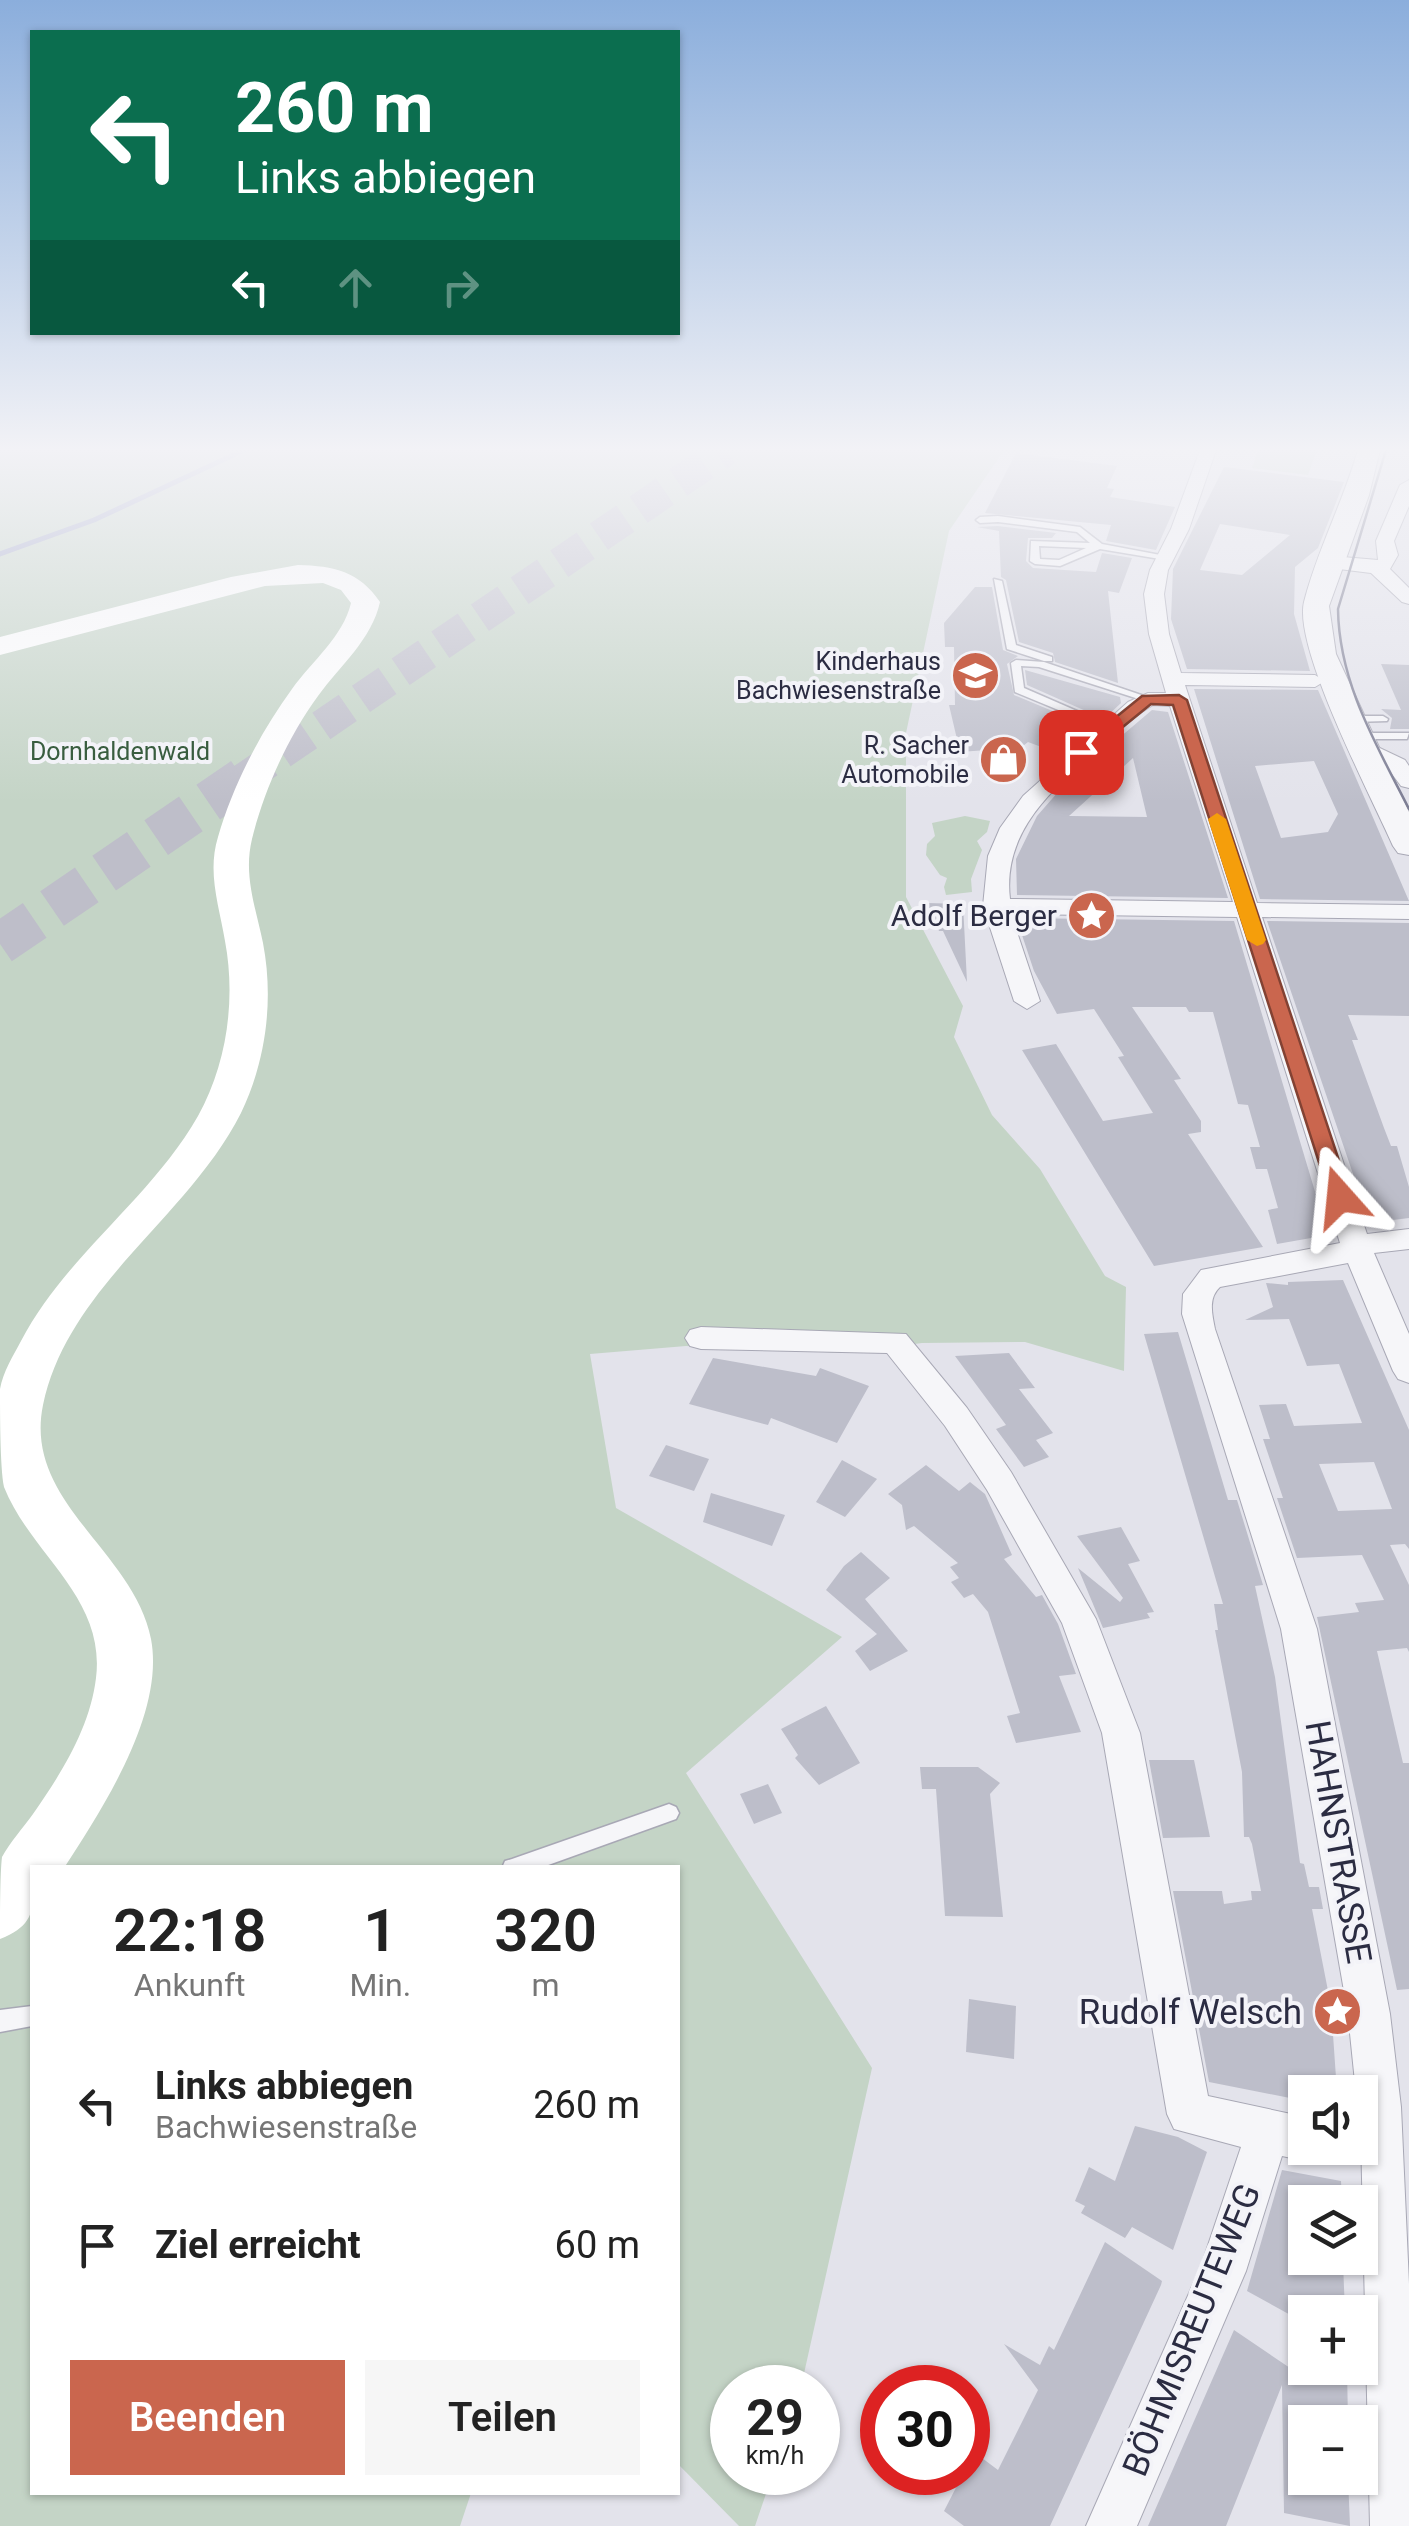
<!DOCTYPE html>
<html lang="de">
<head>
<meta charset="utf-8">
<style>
	body { margin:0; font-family:Roboto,sans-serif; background:#f6f6f6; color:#222; height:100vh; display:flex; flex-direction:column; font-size:38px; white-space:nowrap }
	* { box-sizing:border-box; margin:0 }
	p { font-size:32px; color:#767676 }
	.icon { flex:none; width:55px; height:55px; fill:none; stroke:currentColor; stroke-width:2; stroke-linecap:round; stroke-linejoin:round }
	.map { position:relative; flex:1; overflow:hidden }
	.sheet { position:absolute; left:30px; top:1865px; width:650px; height:630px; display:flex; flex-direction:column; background:#fff; border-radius:0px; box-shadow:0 2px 8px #0004 }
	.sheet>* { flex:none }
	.guide { position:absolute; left:30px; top:30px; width:650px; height:305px; border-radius:0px; box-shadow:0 2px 8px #0004; background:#0b6e4f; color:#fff; overflow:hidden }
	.fabs { position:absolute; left:1288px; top:2075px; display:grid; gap:20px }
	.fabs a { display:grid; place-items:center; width:90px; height:90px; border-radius:0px; background:#fff; box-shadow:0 2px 8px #0004; font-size:50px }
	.speed { position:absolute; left:710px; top:2365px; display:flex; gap:20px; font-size:50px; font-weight:700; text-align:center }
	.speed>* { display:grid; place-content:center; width:130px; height:130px; border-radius:50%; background:#fff; box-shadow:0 2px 8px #0004; line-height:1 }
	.speed small { font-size:25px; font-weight:400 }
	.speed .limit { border:15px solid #d22; background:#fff; color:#111 }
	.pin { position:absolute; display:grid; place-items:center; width:85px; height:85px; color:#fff; margin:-42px; border-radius:20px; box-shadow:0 5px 15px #0006 }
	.me { position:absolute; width:110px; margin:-55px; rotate:342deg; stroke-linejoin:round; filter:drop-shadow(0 0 8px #0008) }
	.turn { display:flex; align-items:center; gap:35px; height:210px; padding:0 40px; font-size:45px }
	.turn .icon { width:130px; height:130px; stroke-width:2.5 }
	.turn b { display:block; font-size:70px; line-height:85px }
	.lanes { display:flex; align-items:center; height:95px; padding:0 40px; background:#0003; justify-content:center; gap:50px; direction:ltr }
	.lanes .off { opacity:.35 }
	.eta { display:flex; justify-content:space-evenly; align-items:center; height:170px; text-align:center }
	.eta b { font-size:60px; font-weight:600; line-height:70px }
	.primary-button { display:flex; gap:20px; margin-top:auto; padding:20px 40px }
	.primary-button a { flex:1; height:115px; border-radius:0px; background:#ca664e; color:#fff; font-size:40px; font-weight:600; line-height:115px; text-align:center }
	.primary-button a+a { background:#f6f6f6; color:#222 }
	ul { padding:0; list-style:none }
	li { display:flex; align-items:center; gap:30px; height:140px; padding:0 40px }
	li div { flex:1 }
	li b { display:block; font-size:38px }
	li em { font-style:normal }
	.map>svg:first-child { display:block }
	.green { fill:#c4d4c6 }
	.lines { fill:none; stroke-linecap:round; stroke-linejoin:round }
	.stream { stroke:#a0a6c9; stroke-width:5 }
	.building { fill:#bdbeca; fill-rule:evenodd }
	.primary-tunnel-far1 { stroke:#bebec9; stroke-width:32; stroke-dasharray:32 16; stroke-linecap:butt }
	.primary-tunnel { stroke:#bebec9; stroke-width:42; stroke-dasharray:42 21; stroke-linecap:butt }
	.service-casing { stroke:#a8a8b5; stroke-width:3 }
	.minor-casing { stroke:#a8a8b5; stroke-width:2 }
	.tertiary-casing { stroke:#a8a8b5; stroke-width:2 }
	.service { fill:#f6f6f9; fill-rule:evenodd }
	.minor { fill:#f6f6f9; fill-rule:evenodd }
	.tertiary { fill:#f6f6f9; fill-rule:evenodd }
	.secondary { fill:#fff; fill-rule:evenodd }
	.tram { stroke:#7d7e94; stroke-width:2.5 }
	.route { fill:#ca664e; stroke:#834233; stroke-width:2.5 }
	.slow { fill:#f59e0b }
	.labels { text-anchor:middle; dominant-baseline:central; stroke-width:8; stroke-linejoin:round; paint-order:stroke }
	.far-poi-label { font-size:25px; fill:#2b2c42; stroke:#f3f3f8; text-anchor:end }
	.far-park-label { font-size:25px; fill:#395d3f; stroke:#f3f3f8 }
	.poi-label { font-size:30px; fill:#2b2c42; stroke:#f3f3f8; text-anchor:end }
	.near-street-label { font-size:35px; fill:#2b2c42; stroke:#f3f3f8 }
	.near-poi-label { font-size:35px; fill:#2b2c42; stroke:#f3f3f8; text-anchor:end }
</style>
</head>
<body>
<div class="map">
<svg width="1409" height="2526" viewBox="0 0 1409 2526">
	<rect width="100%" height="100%" fill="#e3e3eb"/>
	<g class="green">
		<polygon points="0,450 1004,450 949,531 906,733 906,897 963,1006 954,1037 992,1115 1040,1169 1105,1276 1126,1287 1124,1371 1025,1342 922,1343 846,1353 686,1346 590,1354 616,1508 842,1637 686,1773 872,2068 801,2387 732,2388 732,2472 773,2473 755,2526 739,2526 678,2464 678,1868 32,1868 32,2492 471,2493 460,2526 0,2526"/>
		<polygon points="1258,450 1317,450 1308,475 1252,468"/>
		<polygon points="965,816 990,821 987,832 977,841 982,850 971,879 972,892 946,895 944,887 947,878 940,875 926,855 927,844 935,836 932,823"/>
	</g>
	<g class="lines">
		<polyline class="stream" points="0,554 94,520 244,450"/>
	</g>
	<g class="building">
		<polygon points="1016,453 1117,466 1107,488 1114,489 1110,497 1175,507 1156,550 1106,541 1111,525 985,513"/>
		<path d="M1224,467L1344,482L1318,548L1295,567L1294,614L1310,671L1187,669L1171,619L1173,569ZM1220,524L1290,535L1242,575L1200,570Z"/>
		<polygon points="998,526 1056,533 1052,538 1028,538 1026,561 1033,568 1096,572 1102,553 1132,558 1119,593 1108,591 1118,683 1055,662 1053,653 1019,642 1006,580 1001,577 999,531 977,527"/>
		<polygon points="975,587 992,587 1003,650 1018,656 1007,664 1014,695 1093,728 1063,755 1028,742 1008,758 987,750 960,752 949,705 955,705 954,647 945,647 944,623"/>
		<polygon points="1381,664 1409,665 1409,729 1390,729 1392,718 1381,709 1401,710"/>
		<polygon points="1025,670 1120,697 1121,703 1104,719 1027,685"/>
		<path d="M1194,689L1318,690L1409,901L1260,899ZM1314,761L1338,814L1328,832L1281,838L1255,766Z"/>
		<path d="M1152,710L1168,712L1228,898L1017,895L1016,859L1037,816L1066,783ZM1133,758L1147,817L1069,816Z"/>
		<polygon points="927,903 963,904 967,982 943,931 939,931"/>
		<polygon points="1020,918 1234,921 1328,1235 1277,1244 1268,1210 1278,1208 1267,1169 1256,1169 1250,1147 1260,1147 1248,1105 1238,1104 1213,1012 1189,1012 1186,1007 1132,1007 1181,1079 1174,1080 1201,1121 1201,1132 1188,1134 1263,1247 1154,1266 1022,1050 1056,1044 1103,1121 1153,1113 1118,1057 1124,1056 1094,1009 1057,1014 1034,971 1017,920"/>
		<polygon points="1267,921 1409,923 1409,1016 1348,1015 1358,1040 1352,1040 1384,1128 1391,1146 1397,1146 1409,1187 1409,1218 1377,1222 1368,1218"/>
		<path d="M1343,1280L1409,1430V1549L1405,1544L1390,1545L1409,1585V1652L1407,1648L1377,1651L1403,1763H1409V1989L1397,1990L1317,1617L1359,1612L1355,1603L1384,1600L1362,1555L1297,1558L1277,1498H1283L1263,1439H1270L1259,1405L1286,1404L1294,1426L1362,1423L1339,1364L1307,1366L1289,1319L1245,1320L1273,1307L1266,1283L1288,1285V1282ZM1374,1462L1392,1509L1338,1511L1319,1464Z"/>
		<polygon points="1178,1332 1228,1500 1237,1500 1263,1585 1255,1586 1275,1677 1300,1863 1304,1864 1309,1887 1319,1887 1323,1909 1312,1909 1331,2006 1337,2092 1305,2092 1305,2101 1209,2082 1173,1891 1222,1891 1224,1904 1252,1900 1251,1891 1261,1891 1252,1844 1249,1837 1244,1837 1242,1772 1215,1630 1218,1630 1214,1604 1223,1604 1144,1334"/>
		<polygon points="1009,1353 1035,1388 1019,1389 1053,1433 1036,1440 1049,1457 1024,1467 996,1429 1006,1425 955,1356"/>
		<polygon points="713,1358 816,1376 820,1368 869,1386 837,1443 771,1418 768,1425 689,1404"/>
		<polygon points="666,1445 709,1459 694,1491 649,1476"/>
		<polygon points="842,1460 877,1479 845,1517 816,1502"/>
		<polygon points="926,1465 959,1491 970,1482 985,1494 1012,1555 1004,1559 1036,1597 1042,1595 1058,1624 1076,1674 1059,1676 1081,1732 1016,1743 1007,1716 1020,1713 988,1612 973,1594 964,1598 951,1582 959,1578 950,1567 958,1563 914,1526 906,1530 902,1505 888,1494"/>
		<polygon points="711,1493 785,1515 772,1546 703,1522"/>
		<polygon points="1121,1527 1140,1561 1128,1564 1154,1612 1147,1613 1150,1618 1103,1628 1078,1568 1120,1602 1123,1598 1077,1536"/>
		<polygon points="861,1552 890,1578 865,1599 908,1651 870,1671 855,1651 877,1634 826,1590 844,1566"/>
		<polygon points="826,1706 860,1763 819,1785 795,1758 798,1755 781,1729"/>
		<polygon points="1149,1760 1194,1760 1210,1837 1163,1838"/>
		<polygon points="920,1767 978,1767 1000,1783 990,1794 1003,1917 945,1916 936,1789 922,1789"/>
		<polygon points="768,1784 782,1813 754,1824 740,1794"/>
		<polygon points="969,1999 1016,2006 1014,2059 966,2052"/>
		<polygon points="1135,2126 1178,2137 1207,2152 1173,2250 1132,2227 1125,2238 1081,2213 1085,2206 1075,2201 1089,2167 1115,2181"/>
		<polygon points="1282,2170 1341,2181 1342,2202 1305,2202 1305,2258 1343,2263 1345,2312 1305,2312 1305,2323 1247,2291"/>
		<polygon points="1105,2242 1162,2281 1161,2285 1050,2526 964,2526 944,2511 964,2472 968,2472 974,2452 998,2470 1038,2390 1004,2344 1040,2365 1049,2346 1054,2350"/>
		<polygon points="1234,2330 1290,2368 1347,2368 1348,2422 1305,2415 1305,2478 1348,2478 1350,2526 1284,2513 1282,2385 1226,2526 1148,2526"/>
	</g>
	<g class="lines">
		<polyline class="primary-tunnel-far1" points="242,780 726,450"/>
		<polyline class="primary-tunnel" points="0,944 245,777"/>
		<defs>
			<g id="service">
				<path d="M998,516L1080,527L1102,544L1171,557L1166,560L1100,549L1060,566L1035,564L1030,561L1031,541L1090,543L1077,532L998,522L980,523L976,520L980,517ZM1039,546L1086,548L1059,560L1040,559Z"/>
				<polygon points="994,579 1002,581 1016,645 1052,657 1052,661 1044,661 1007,649"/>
				<polygon points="1016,660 1044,662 1153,699 1148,702 1039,667 1021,666 1024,688 1116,728 1107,730 1015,692 1011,663"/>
				<polygon points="1383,716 1388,719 1387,721 1352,722 1347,719 1352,716"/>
				<polygon points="1409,733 1407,739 1360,739 1355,736 1360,733"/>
				<polygon points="669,1804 676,1807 679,1813 676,1819 540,1868 502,1868 505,1861 512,1859"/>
				<polygon points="32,2006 32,2026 0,2032 0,2010"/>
			</g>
			<g id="minor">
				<path d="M1200,450H1216L1189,529L1168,570L1164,594L1169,634L1181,673L1315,675L1325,681L1315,687L1185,685L1257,903L1409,905V919L1262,917L1367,1234L1409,1229V1249L1374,1253L1409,1334V1383L1398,1379L1393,1371L1348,1263L1220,1287C1208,1298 1212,1314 1215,1329L1317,1629L1390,2014L1401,2107L1409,2284V2526H1370L1360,2092H1356L1348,2014L1281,1629L1182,1314L1183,1294L1201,1270L1340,1243L1237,917L1011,914L1040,1001L1027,1009L1014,1001L983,906L988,856L1000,828L1023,796L1128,702L1148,693H1166L1149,634L1144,594L1150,570L1171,529ZM1153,705L1170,706L1233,902L1010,899C1002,832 1052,789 1098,750C1116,734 1132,717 1153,705Z"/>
				<polygon points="1409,480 1409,506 1394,541 1398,555 1390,569 1409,588 1409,604 1402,602 1371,573 1331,568 1322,562 1331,556 1378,560 1376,541 1400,485"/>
				<polygon points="1365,741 1405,760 1409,766 1409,788 1401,786 1389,770 1357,753 1354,748"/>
				<polygon points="701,1327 906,1334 967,1408 1011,1472 1096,1619 1140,1733 1208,2096 1305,2117 1305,2148 1324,2148 1321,2155 1305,2161 1282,2156 1246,2271 1137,2526 1086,2526 1201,2266 1241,2147 1174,2129 1167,2114 1102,1733 1062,1623 987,1490 945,1426 887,1353 701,1349 690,1346 685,1338 690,1330"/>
			</g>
			<path id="tertiary" d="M1358,450H1380L1369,495L1329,606L1336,654L1409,812V855L1398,853L1393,846C1372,798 1293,648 1304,602C1317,551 1343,502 1358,450Z"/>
		</defs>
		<use href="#service" class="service-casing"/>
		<use href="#minor" class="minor-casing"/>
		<use href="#tertiary" class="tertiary-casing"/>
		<use href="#service" class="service"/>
		<use href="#minor" class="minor"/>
		<use href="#tertiary" class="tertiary"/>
		<path class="secondary" d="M298,565C334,566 359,571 380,602C372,639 340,666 318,696C288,737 264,790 252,839C243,876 256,908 263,943C274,1000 266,1061 241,1113C188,1218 68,1286 43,1405C23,1502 134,1551 151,1639C165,1713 103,1808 64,1868H32C32,1905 40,1923 0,1939C0,1920 0,1872 2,1857C10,1842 23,1828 33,1814C61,1774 90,1728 96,1678C106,1597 31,1555 4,1487C0,1467 0,1411 0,1389C3,1372 13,1356 21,1341C66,1255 150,1200 198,1116C227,1064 236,999 225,941C219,905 207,873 218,837C233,785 260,733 292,689C312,661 343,637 351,603L341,590L323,583L265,586L0,655V637L231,577Z"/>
		<path class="tram" d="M1386,450L1338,609C1339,683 1376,744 1409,809"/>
	</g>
	<linearGradient id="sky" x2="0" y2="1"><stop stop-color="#8baedc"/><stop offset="0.56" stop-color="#f2f2f6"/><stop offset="1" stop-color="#f2f2f6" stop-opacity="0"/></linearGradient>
	<rect width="1409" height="803" fill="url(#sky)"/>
	<polygon class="route" points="1179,695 1187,700 1351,1197 1348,1202 1333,1202 1330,1197 1173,705 1151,704 1087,756 1073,752 1142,696"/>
	<polygon class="slow" points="1217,813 1226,819 1266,940 1263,944 1257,946 1247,940 1208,819"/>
	<defs>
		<symbol id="school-disc" viewBox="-11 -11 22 22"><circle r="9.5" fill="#ca664e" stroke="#f3f3f8"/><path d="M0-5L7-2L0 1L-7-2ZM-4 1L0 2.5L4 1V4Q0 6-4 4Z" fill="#fff"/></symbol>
		<symbol id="shop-disc" viewBox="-11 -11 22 22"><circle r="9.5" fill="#ca664e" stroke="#f3f3f8"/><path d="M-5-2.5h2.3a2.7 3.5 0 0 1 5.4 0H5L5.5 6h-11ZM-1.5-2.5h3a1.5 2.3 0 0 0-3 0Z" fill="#fff"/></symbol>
		<symbol id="sight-disc" viewBox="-11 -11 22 22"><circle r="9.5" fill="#ca664e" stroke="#f3f3f8"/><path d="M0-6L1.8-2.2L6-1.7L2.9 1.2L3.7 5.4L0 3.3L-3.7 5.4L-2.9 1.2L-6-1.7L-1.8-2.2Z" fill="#fff"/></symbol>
	</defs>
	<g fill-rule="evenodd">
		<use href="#school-disc" x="948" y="648" width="55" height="55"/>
		<use href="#shop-disc" x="976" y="732" width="55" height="55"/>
		<use href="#sight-disc" x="1064" y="888" width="55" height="55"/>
		<use href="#sight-disc" x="1310" y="1984" width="55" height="55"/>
	</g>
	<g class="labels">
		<g class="far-poi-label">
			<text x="941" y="661">Kinderhaus<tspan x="941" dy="29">Bachwiesenstraße</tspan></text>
			<text x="969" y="745">R. Sacher<tspan x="969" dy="29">Automobile</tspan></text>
		</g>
		<g class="far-park-label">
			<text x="120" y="751">Dornhaldenwald</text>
		</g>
		<g class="poi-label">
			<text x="1057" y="915">Adolf Berger</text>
		</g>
		<g class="near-street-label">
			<text transform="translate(1338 1842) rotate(80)">HAHNSTRASSE</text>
			<text transform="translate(1192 2330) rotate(-68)">BÖHMISREUTEWEG</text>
		</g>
		<g class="near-poi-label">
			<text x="1302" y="2012">Rudolf Welsch</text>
		</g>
	</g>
</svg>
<div class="fabs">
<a><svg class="icon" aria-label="sound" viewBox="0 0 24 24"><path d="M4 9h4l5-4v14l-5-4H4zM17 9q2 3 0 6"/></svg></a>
<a><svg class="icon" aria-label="layers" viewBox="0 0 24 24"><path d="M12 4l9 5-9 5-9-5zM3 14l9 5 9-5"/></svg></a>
<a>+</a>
<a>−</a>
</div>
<div class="speed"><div>29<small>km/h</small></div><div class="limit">30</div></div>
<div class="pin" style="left:1081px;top:752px;background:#d93025"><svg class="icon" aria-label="arrive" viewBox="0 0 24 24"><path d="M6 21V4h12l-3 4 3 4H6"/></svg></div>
<svg class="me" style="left:1340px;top:1197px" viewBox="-20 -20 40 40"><path d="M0-17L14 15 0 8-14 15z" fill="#ca664e" stroke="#fff" stroke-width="4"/></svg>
<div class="guide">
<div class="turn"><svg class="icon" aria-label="left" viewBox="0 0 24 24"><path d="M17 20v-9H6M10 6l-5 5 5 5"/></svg><div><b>260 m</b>Links abbiegen</div></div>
<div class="lanes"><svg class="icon" aria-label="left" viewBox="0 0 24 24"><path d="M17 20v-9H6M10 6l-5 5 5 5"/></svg><svg class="icon off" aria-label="ahead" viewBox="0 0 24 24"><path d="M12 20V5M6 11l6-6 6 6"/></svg><svg class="icon off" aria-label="right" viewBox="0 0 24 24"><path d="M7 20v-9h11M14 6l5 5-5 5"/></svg></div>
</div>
<section class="sheet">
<div class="eta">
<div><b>22:18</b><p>Ankunft</p></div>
<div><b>1</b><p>Min.</p></div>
<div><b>320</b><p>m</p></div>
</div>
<ul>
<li><svg class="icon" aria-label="left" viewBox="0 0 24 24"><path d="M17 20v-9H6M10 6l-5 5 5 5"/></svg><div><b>Links abbiegen</b><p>Bachwiesenstraße</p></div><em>260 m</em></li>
<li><svg class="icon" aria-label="arrive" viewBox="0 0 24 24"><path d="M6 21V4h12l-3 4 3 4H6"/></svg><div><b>Ziel erreicht</b></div><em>60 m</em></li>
</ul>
<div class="primary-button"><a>Beenden</a><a>Teilen</a></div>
</section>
</div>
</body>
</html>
